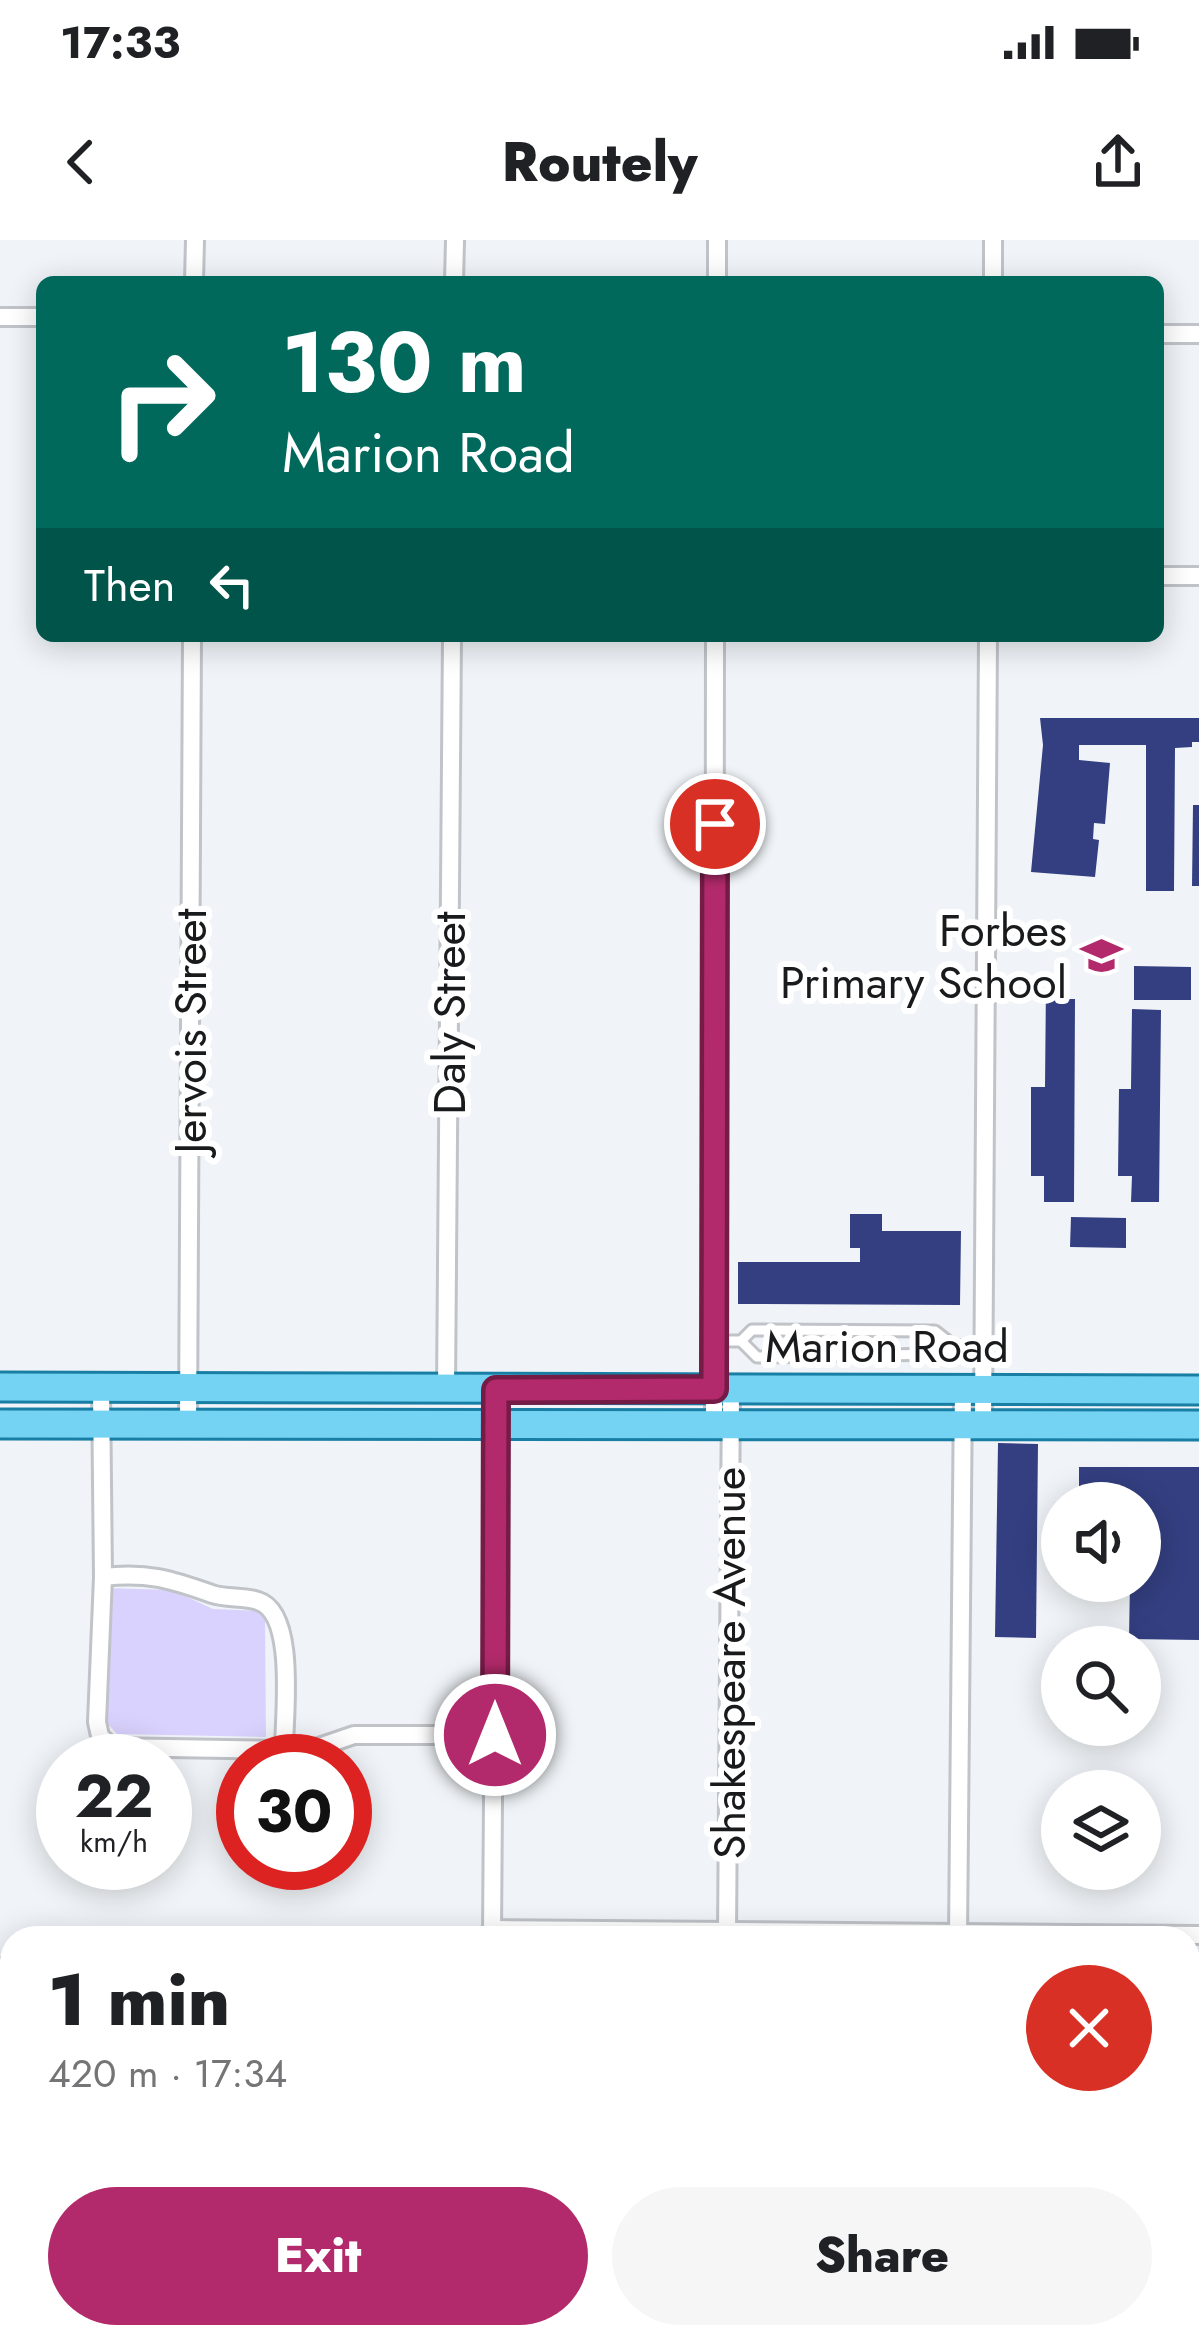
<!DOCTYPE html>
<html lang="en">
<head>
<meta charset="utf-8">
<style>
	body { margin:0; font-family:Jost,sans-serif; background:#f6f6f6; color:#202124; height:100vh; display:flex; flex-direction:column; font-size:45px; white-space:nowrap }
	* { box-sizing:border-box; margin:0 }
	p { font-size:39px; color:#757577 }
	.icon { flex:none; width:66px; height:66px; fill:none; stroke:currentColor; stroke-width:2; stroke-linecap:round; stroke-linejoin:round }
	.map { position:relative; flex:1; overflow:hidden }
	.drawer { position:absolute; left:0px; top:1686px; width:1200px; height:423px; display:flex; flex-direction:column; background:#fff; border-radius:36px 36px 0 0; box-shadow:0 6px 30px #0003 }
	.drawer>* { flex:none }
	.guide { position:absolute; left:36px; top:36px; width:1128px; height:366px; border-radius:18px; box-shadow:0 6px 30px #0003; background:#00695c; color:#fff; overflow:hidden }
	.controls { position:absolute; left:1041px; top:1242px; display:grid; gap:24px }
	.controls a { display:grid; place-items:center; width:120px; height:120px; border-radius:50%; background:#fff; box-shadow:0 6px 30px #0003; font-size:60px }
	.speed { position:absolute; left:36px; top:1494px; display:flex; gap:24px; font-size:60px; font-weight:700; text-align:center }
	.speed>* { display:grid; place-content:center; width:156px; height:156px; border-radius:50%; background:#fff; box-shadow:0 6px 30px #0003; line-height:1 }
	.speed small { font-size:30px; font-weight:400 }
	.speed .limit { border:18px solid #d22; background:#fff; color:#111 }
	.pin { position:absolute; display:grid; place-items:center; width:102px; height:102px; color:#fff; margin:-51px; border:6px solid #fff; border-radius:50%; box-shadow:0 3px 12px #0007 }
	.me { position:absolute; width:132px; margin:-66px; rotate:0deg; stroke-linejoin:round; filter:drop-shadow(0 0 9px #0008) }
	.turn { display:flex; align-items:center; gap:42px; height:252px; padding:0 48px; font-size:54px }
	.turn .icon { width:156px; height:156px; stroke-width:2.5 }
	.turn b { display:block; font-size:84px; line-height:102px }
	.then { display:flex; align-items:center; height:114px; padding:0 48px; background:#0003; gap:24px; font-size:45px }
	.round { display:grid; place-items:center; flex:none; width:126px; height:126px; border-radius:63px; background:#f6f6f6 }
	.summary { display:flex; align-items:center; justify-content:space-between; height:204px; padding:0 48px }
	h1 { font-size:72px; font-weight:800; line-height:90px }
	.action { display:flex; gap:24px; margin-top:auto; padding:24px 48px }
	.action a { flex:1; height:138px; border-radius:72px; background:#b22a6b; color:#fff; font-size:48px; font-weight:800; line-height:138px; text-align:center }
	.action a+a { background:#f6f6f6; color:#202124 }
	.status { display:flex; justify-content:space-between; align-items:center; height:84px; padding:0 60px; background:#fff; direction:ltr }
	.status svg { height:33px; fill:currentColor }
	header { display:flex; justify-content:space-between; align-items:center; height:156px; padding:0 48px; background:#fff; font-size:54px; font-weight:800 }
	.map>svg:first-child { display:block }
	.green { fill:#dad2fe }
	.building { fill:#333f81 }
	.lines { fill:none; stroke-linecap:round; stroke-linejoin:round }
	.service-casing { stroke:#c0c3c8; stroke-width:15 }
	.minor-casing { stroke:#c0c3c8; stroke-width:22 }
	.primary-casing { stroke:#187ea3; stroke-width:33 }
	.service { stroke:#fff; stroke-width:9 }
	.minor { stroke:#fff; stroke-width:16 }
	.primary { stroke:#74d2f3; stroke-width:27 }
	.route-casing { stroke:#741b46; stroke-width:30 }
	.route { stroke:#b22a6b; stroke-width:21 }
	.labels { text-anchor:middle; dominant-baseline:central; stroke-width:12; stroke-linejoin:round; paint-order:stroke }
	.poi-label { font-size:45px; fill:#191a1c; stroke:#fff; text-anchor:end }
	.street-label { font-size:45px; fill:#191a1c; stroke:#fff }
</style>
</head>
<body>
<div class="status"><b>17:33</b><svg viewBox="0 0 49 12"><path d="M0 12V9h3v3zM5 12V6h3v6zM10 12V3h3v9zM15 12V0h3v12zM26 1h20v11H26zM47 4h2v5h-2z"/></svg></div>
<header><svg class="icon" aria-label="back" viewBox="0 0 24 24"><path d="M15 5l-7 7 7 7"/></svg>Routely<svg class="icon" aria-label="share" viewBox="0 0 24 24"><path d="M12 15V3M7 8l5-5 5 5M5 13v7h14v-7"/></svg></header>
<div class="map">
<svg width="1199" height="2108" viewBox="0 0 1199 2108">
	<rect width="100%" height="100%" fill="#f0f4f8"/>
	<polygon class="green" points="107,1348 172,1350 213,1369 265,1371 266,1497 117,1494 106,1482"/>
	<g class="building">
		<polygon points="1040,478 1199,478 1199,502 1192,502 1192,507 1175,508 1174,651 1146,651 1146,505 1079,505 1079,520 1110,523 1105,584 1094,583 1093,599 1099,600 1095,637 1031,632 1043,505"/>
		<polygon points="1193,565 1199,565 1199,646 1192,646"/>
		<polygon points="1134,726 1191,727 1191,760 1134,760"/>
		<polygon points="1046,743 1061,743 1061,759 1075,759 1074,962 1044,962 1044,936 1031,936 1031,847 1045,847"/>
		<polygon points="1132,769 1161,770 1159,962 1131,962 1132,936 1118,936 1119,849 1131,849"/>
		<polygon points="850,974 882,974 882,991 961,991 960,1065 738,1064 738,1022 860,1022 860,1008 850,1008"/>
		<polygon points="1071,977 1126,978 1126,1008 1070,1007"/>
		<polygon points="998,1203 1038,1204 1036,1398 995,1397"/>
		<polygon points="1079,1227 1199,1227 1199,1400 1129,1399 1130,1341 1140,1341 1140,1263 1079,1263"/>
	</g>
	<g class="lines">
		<defs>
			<g id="service">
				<polyline points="714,1101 741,1101 752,1090 935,1091 954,1106"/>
				<polyline points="741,1101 757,1117 943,1114 954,1106 983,1105"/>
			</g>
			<g id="minor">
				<polyline points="194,42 195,0"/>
				<polyline points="454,42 455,0"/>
				<polyline points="717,42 717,0"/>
				<polyline points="993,42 993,0"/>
				<polyline points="0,77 42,77"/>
				<polyline points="1158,94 1199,94"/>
				<polyline points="1158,336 1199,336"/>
				<polyline points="101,1147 103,1337 97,1482 100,1496 111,1507 284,1510 316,1508 354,1495 495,1495"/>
				<polyline points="446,1150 452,396"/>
				<polyline points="714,1185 715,396"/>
				<polyline points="983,1185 988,396"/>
				<polyline points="188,1186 192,396"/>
				<path d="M103,1337C147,1332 170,1339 212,1354C227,1359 244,1356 258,1361C297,1373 284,1476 284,1510"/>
				<polyline points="493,1689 1199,1695"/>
				<polyline points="492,1697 496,1150"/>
				<polyline points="727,1697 731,1149"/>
				<polyline points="958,1698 963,1149"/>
				<polyline points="0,1727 12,1727"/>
				<polyline points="0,1923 12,1908"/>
				<polyline points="954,2097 954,2108"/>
				<polyline points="185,2108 194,2097"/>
				<polyline points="720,2108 721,2097"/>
			</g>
			<g id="primary">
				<polyline points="0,1147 1199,1150"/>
				<polyline points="0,1184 1199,1185"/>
			</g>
		</defs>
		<use href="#service" class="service-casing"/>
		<use href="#minor" class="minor-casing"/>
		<use href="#primary" class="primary-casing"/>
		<use href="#service" class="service"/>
		<use href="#minor" class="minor"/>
		<use href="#primary" class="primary"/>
	</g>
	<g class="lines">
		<defs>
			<polyline id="route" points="495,1495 496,1150 714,1149 715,584"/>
		</defs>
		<use href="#route" class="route-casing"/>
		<use href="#route" class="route"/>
	</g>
	<defs>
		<symbol id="school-bare" viewBox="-9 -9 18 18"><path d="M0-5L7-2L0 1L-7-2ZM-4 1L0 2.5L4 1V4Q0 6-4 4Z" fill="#b22a6b" stroke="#fff" stroke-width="2.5" paint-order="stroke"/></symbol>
	</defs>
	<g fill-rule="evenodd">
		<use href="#school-bare" x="1072" y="686" width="59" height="59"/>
	</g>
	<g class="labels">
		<g class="poi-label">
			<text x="1067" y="690">Forbes<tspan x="1067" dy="52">Primary School</tspan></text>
		</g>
		<g class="street-label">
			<text transform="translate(449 773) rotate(-90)">Daly Street</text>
			<text transform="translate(190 791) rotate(-90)">Jervois Street</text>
			<text x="887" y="1106">Marion Road</text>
			<text transform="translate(729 1423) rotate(-90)">Shakespeare Avenue</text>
		</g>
	</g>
</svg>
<div class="controls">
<a><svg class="icon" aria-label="sound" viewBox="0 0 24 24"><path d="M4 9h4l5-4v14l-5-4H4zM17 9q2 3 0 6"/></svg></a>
<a><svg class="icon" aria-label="search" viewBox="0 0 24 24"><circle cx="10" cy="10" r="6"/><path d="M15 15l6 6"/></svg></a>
<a><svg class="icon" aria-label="layers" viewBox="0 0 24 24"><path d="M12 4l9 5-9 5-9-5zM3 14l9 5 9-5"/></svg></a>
</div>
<div class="speed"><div>22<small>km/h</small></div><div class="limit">30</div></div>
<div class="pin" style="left:715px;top:584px;background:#d93025"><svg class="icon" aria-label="arrive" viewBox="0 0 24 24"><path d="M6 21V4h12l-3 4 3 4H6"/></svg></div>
<svg class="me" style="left:495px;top:1495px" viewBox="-20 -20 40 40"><circle r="17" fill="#b22a6b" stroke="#fff" stroke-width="3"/><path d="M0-11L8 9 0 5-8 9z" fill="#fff"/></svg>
<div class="guide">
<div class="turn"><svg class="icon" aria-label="right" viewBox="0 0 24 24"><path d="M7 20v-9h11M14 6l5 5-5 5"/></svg><div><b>130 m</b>Marion Road</div></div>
<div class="then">Then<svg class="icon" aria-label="left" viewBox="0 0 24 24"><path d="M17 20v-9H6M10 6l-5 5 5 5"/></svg></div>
</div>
<section class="drawer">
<div class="summary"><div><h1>1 min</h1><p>420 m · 17:34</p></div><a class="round" style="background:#d93025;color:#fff"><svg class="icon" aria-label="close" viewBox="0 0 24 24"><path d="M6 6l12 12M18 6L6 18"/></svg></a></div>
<div class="action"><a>Exit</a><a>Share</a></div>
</section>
</div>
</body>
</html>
